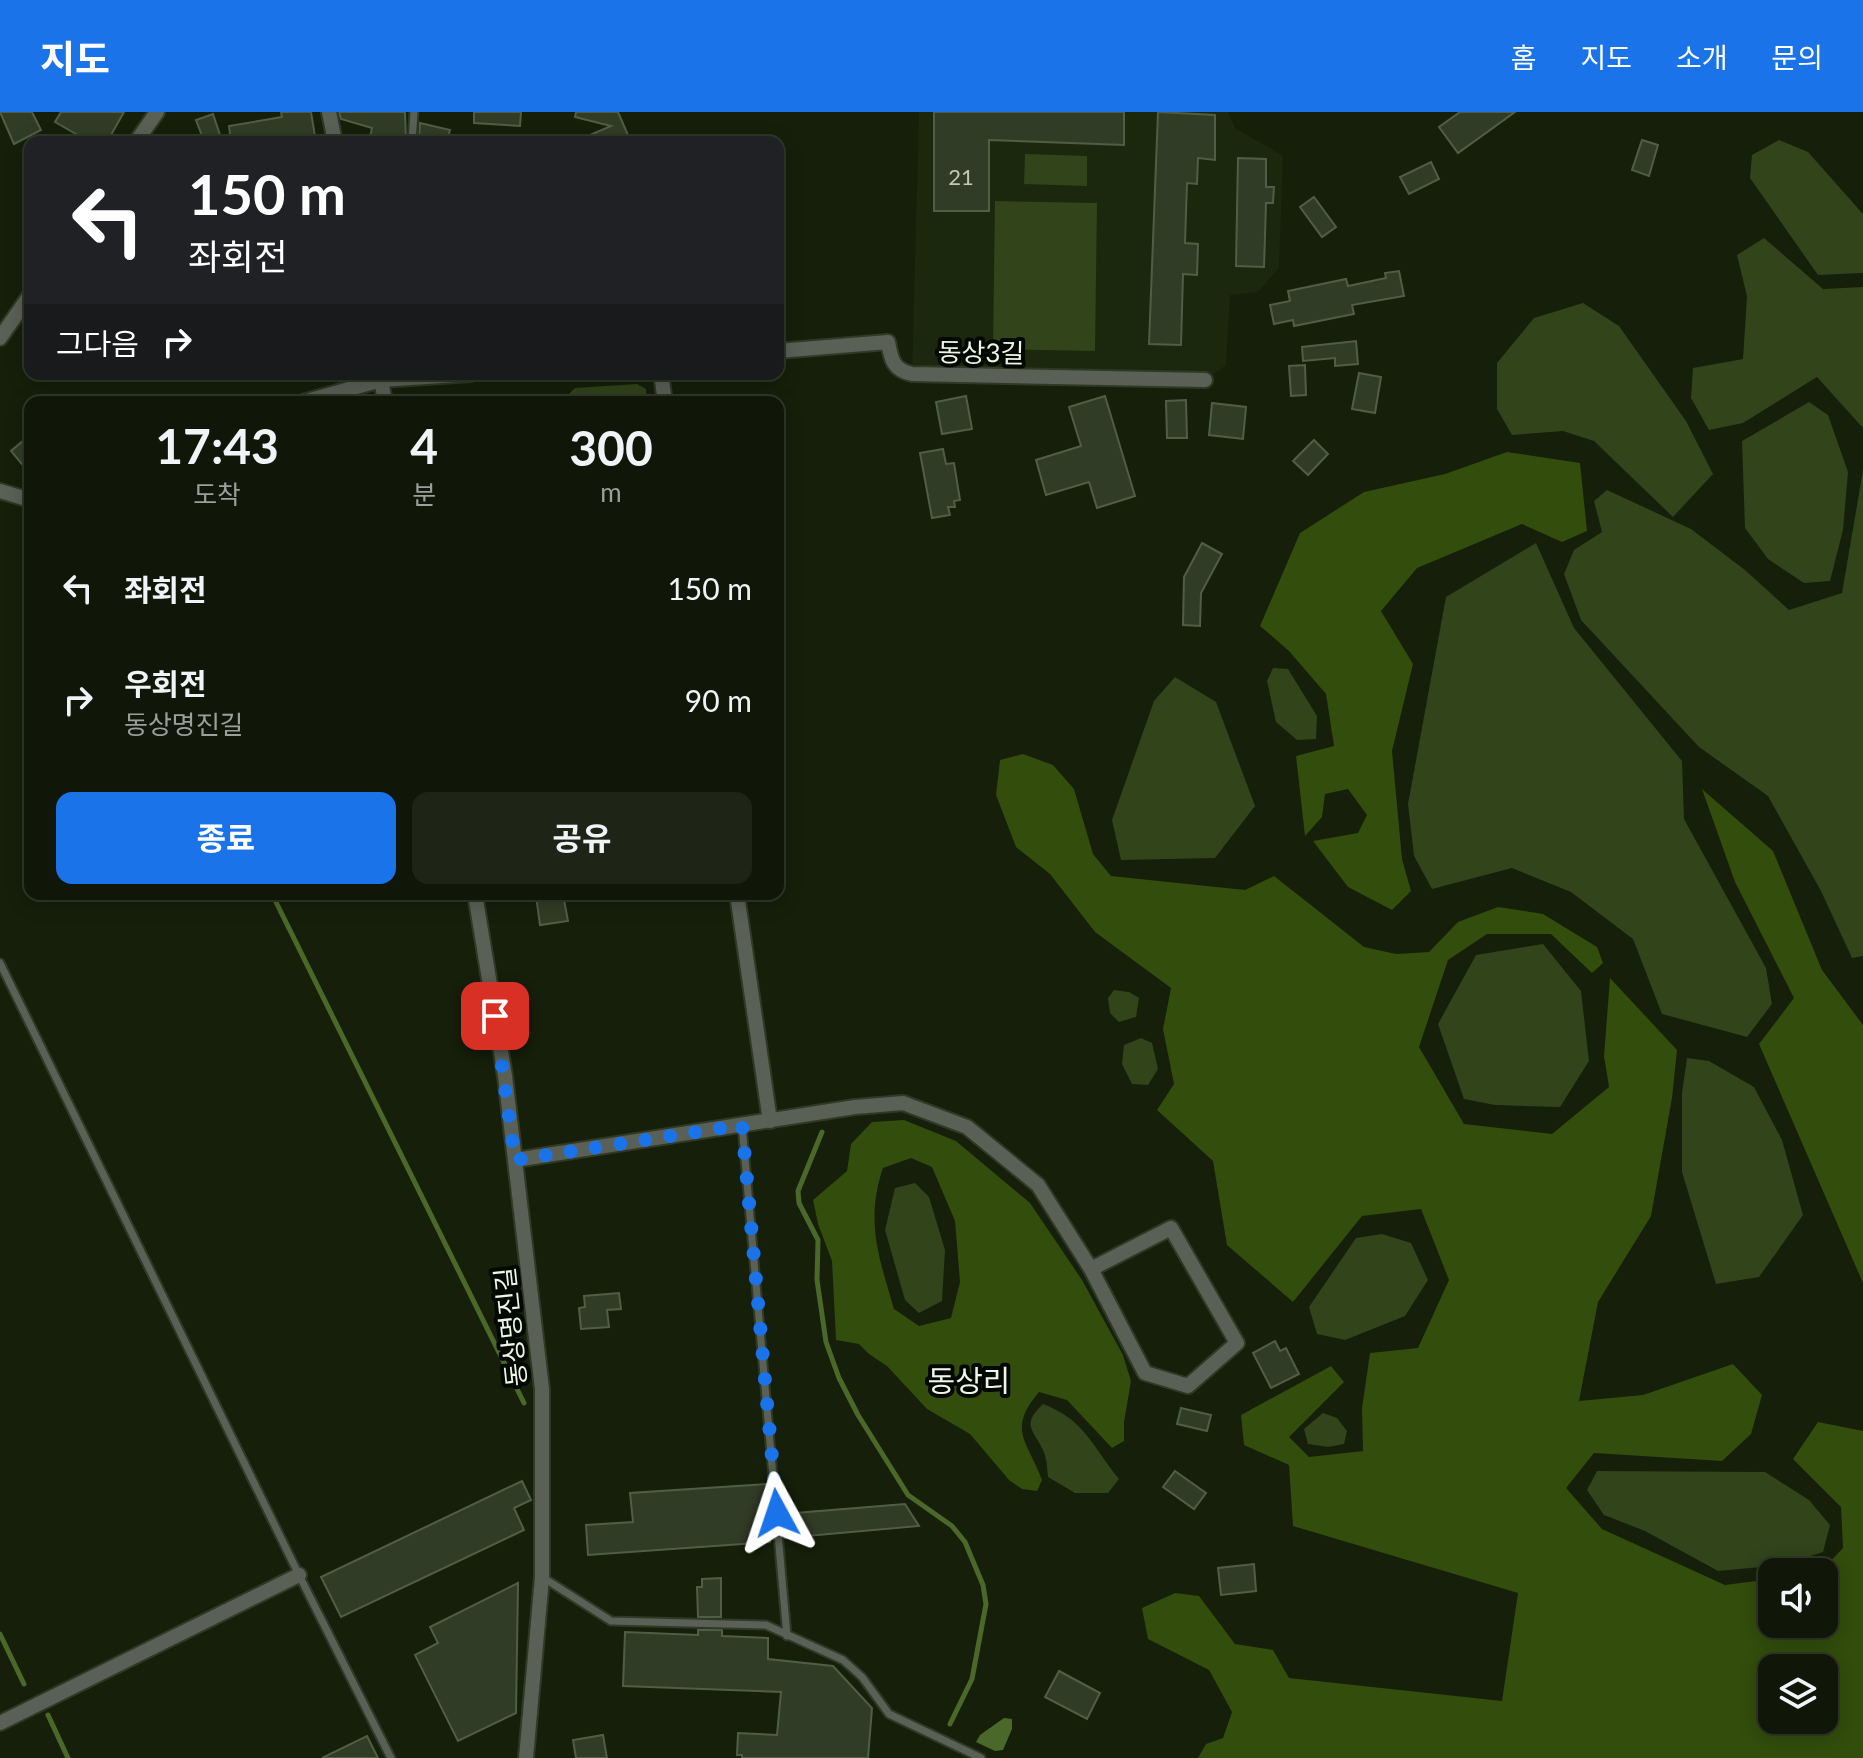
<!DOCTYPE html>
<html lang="ko">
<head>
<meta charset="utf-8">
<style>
	body { margin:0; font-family:Lato,"Noto Sans KR",sans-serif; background:#1e2416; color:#f1f3f6; height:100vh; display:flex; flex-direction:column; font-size:30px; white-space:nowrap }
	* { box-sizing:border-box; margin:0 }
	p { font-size:26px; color:#9c9f9c }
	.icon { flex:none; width:44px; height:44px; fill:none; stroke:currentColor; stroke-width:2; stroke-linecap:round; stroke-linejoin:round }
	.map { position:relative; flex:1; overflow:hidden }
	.sheet { position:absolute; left:24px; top:284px; width:760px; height:504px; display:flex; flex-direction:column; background:#101708; border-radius:16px; box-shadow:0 4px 20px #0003,0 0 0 2px #303629 }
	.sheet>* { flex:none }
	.guide { position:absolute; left:24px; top:24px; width:760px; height:244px; border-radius:16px; box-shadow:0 4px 20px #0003,0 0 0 2px #303629; background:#202124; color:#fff; overflow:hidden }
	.buttons { position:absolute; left:1758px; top:1446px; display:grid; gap:16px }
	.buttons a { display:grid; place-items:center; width:80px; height:80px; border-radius:16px; background:#101708; box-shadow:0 4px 20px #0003,0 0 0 2px #303629; font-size:40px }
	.pin { position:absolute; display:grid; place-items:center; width:68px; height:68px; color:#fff; margin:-34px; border-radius:16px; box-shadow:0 4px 12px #0006 }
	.me { position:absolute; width:88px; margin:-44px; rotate:355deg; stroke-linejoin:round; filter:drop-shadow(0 0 6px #0008) }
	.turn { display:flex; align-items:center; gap:28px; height:168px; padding:0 32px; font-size:36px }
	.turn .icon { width:104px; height:104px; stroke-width:2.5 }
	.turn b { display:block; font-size:56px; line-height:68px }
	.then { display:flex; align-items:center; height:76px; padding:0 32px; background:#0003; gap:16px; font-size:30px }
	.eta { display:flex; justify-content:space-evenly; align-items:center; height:136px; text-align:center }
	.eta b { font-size:48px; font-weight:700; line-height:56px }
	.action { display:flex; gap:16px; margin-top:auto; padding:16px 32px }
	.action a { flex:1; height:92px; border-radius:16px; background:#1a73e8; color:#fff; font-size:32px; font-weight:700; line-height:92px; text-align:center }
	.action a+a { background:#1e2416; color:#f1f3f6 }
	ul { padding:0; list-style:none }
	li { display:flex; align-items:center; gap:24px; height:112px; padding:0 32px }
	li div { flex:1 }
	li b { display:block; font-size:30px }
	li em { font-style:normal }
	header { display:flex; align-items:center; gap:48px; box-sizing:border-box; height:112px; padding:0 40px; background:#1a73e8; color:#fff }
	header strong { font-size:38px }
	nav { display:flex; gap:44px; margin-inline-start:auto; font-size:28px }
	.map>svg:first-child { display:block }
	.built { fill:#1b280d }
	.green { fill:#31441a }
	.forest { fill:#324d0c; fill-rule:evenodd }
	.water { fill:#4b682b }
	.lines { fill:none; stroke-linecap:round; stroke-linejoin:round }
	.stream { stroke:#4b682b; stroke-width:5 }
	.building { fill:#313c26; stroke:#515e46; stroke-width:2 }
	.lane-casing { stroke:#2f3925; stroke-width:11 }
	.street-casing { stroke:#2f3925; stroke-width:18 }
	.lane { stroke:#5b6056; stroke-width:7 }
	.street { stroke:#5b6056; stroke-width:14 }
	.route { stroke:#1a73e8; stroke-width:14; stroke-dasharray:0 25.2 }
	.labels { text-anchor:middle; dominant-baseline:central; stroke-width:8; stroke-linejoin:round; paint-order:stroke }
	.number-label { font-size:22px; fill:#c0c8b8 }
	.street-label { font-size:26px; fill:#eff6e8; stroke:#040802 }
	.quarter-label { font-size:30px; fill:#eff6e8; stroke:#040802 }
</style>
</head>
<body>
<header>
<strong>지도</strong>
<nav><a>홈</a><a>지도</a><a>소개</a><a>문의</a></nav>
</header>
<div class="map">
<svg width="1863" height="1646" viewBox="0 0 1863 1646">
	<rect width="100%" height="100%" fill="#151f0a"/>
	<polygon class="built" points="919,0 1228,0 1235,16 1283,44 1279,156 1258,180 1230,183 1226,253 1205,268 912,262"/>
	<g class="green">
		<polygon points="1779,28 1808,40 1863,102 1863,161 1818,163 1750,66 1752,43"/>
		<polygon points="1025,42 1087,44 1087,74 1024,72"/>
		<polygon points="995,89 1097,91 1095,239 993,237"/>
		<polygon points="1764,126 1823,177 1863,175 1863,316 1817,265 1743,311 1709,318 1691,286 1693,256 1743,247 1747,184 1737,143"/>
		<polygon points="1583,191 1619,214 1686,309 1713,362 1673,405 1594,329 1563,319 1512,323 1497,297 1497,251 1534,206"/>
		<polygon points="637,272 646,277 647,290 570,290 569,282 575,276"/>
		<polygon points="1809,290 1828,303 1848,360 1843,418 1830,469 1804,471 1768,447 1745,416 1742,329"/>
		<polygon points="1863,358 1863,844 1852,846 1821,779 1768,684 1699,635 1581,508 1564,462 1574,438 1602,420 1594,389 1607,378 1691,417 1745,458 1789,498 1842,481"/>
		<polygon points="1536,431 1574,516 1682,649 1684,707 1766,856 1772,892 1747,925 1662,902 1633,827 1571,780 1512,756 1432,777 1414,744 1408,692 1446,485"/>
		<polygon points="1273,556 1288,557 1317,604 1316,627 1297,628 1276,610 1267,569"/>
		<polygon points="1175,565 1216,590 1255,694 1215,746 1121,748 1112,708 1154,589"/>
		<polygon points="1543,832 1581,879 1589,949 1560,995 1495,993 1464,987 1438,912 1476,843"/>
		<polygon points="1114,878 1129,880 1139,886 1136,905 1119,910 1110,901 1108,886"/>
		<polygon points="1141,926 1152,931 1158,957 1148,973 1132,972 1122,952 1124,933"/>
		<polygon points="1687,946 1709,949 1754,975 1782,1028 1803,1103 1759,1165 1716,1172 1682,1060 1682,981"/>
		<polygon points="915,1071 929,1085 945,1138 942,1189 919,1201 905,1188 885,1118 895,1076"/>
		<polygon points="1382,1122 1411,1131 1428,1168 1405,1204 1345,1228 1317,1222 1309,1195 1356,1126"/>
		<path d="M1043,1292C1085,1308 1092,1334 1119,1367L1108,1381H1075L1048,1365C1047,1357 1047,1346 1043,1338C1033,1317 1021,1313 1043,1292Z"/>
		<polygon points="1323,1301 1337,1306 1347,1319 1344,1332 1328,1335 1308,1332 1304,1317"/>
		<polygon points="1597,1359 1765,1360 1809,1388 1830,1413 1823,1440 1782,1453 1718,1459 1645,1419 1604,1403 1587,1378"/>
	</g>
	<g class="forest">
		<polygon points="1507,340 1580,351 1587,419 1562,430 1522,412 1417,456 1381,499 1413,552 1392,639 1402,747 1411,779 1392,798 1348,775 1313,729 1358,721 1367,703 1348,677 1325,682 1322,705 1305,724 1296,644 1334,634 1326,582 1289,539 1260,514 1300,421 1364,380 1445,362"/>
		<path d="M1023,642L1053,653L1074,677L1093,742L1111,764L1245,778L1274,764L1364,835L1396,842L1429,840L1458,810L1498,795L1543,802L1597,835L1603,851L1592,861L1551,822H1487L1448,848L1419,935L1464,1012L1552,1022L1609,975L1604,944L1610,866L1677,938L1672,986L1651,1104L1598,1190L1579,1289L1643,1283L1733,1252L1762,1283L1751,1322L1722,1349L1594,1341L1566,1376L1602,1417L1725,1473L1772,1467V1512H1824V1460H1820L1843,1436L1841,1395L1793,1347L1818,1310L1863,1319V1646H1198L1206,1632L1223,1626L1232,1600L1209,1558L1148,1527L1142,1496L1175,1481L1199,1484L1235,1532L1273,1538L1289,1566L1502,1589L1518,1481L1293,1414L1289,1353L1244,1333L1241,1303L1331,1254L1344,1270L1289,1325L1309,1345L1363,1339L1362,1296L1370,1241L1418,1236L1449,1168L1421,1097L1362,1104L1293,1190L1227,1133L1213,1049L1157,998L1174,972L1163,917L1171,876L1095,820L1050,762L1016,735L996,683L1000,648ZM1772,1556H1824V1608H1772Z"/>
		<polygon points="1702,677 1773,739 1822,858 1863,913 1863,1171 1759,932 1794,886 1735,770"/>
		<path d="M904,1008L956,1029L1030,1091L1082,1168L1123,1243L1131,1269L1124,1310V1329L1112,1336L1067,1288L1039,1280C1007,1318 1027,1328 1042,1368L1037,1379L1022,1377L1009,1368L970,1322L927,1297L887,1254L869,1242L859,1232L836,1228L832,1149L818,1112L813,1088L847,1059L851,1032L872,1010ZM911,1046L932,1055L955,1109L960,1170L951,1206L919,1214L894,1197C879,1145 865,1109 883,1056Z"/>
	</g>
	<polygon class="water" points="1004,1606 1012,1607 1012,1617 1003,1638 995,1639 976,1630 980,1623"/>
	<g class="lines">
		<g class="stream">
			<polyline points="272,782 524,1291"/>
			<polyline points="822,1020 798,1079 799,1091 818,1128 817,1168 826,1230 839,1266 858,1303 908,1383 952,1414 965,1430 983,1473 986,1492 972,1567 950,1612"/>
			<polyline points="0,1522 24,1572"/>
			<polyline points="48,1603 68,1646"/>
		</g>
	</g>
	<g class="building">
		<polygon points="0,0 32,0 41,18 14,32"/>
		<polygon points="61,0 124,0 107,30 90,30 55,10"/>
		<polygon points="281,0 311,0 316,30 231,30 229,14 282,5"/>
		<polygon points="339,0 405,0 406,30 369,30 372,16 341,7"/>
		<polygon points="474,0 521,0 520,14 474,11"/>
		<polygon points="576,0 618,0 631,30 574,30 611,14 575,5"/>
		<polygon points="934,0 1124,0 1124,33 989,28 989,99 934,99"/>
		<polygon points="1158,0 1215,3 1215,48 1198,46 1197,72 1187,71 1185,131 1198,132 1197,163 1183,162 1181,233 1149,232"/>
		<polygon points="1460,0 1515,0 1458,41 1439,15"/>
		<polygon points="213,2 220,23 204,29 196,8"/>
		<polygon points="420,11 450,18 447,30 419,30"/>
		<polygon points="1642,28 1658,33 1649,64 1632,58"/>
		<polygon points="1238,46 1266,47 1266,75 1274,75 1273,91 1266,91 1264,155 1236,154"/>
		<polygon points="1431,50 1439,67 1409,82 1400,65"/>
		<polygon points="1314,85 1336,115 1322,125 1300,95"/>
		<polygon points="1399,159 1404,184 1352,193 1354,202 1294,214 1293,208 1274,212 1270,193 1290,189 1288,179 1346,167 1348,174 1386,166 1385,161"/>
		<polygon points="1356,229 1358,252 1335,254 1335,246 1303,249 1302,235"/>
		<polygon points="1305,253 1306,283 1291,284 1289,254"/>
		<polygon points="1359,261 1381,265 1375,301 1352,297"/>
		<polygon points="966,284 972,317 942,322 936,290"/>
		<polygon points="1105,284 1135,384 1097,396 1089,370 1046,383 1036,348 1081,334 1069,295"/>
		<polygon points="1186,288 1187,326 1167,326 1166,289"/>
		<polygon points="1212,291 1246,295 1243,327 1209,323"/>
		<polygon points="30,323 30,362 11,339"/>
		<polygon points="1314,328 1328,342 1308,363 1293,349"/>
		<polygon points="943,337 946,352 954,351 960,388 954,389 955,395 948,395 950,403 932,406 920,341"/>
		<polygon points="1202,431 1222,442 1201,481 1200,514 1183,513 1184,465"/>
		<polygon points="563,782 568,809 540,813 536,784"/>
		<polygon points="619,1181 621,1197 607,1198 609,1215 581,1217 579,1196 585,1195 584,1184"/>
		<polygon points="1275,1229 1280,1239 1286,1236 1299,1262 1271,1276 1253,1241"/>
		<polygon points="1181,1296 1211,1303 1207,1319 1177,1312"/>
		<polygon points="1175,1359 1206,1381 1194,1397 1163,1375"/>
		<polygon points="522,1369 531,1388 514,1396 524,1418 341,1505 321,1465"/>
		<polygon points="766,1372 770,1430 588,1443 586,1413 633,1410 630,1381"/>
		<polygon points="905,1392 919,1414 785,1426 783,1402"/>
		<polygon points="1254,1452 1256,1479 1221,1483 1218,1456"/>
		<polygon points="721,1466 721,1505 698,1505 697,1475 702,1475 702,1467"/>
		<polygon points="518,1471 516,1601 458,1629 415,1543 438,1531 430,1515"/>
		<polygon points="698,1518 722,1518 722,1524 768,1526 768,1547 833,1554 872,1596 868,1646 742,1646 742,1643 737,1643 738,1621 777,1623 781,1580 623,1574 625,1520 698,1523"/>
		<polygon points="1059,1559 1100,1581 1087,1607 1045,1585"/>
		<polygon points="603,1623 607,1646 576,1646 573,1628"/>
		<polygon points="367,1624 378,1646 322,1646"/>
	</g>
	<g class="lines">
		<defs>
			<g id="lane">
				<polyline points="412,30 414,0"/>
				<polyline points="0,851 299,1463 391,1646"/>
				<polyline points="742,1013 787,1524"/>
				<polyline points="542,1465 611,1509 766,1513 843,1548 862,1565 889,1602 981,1646"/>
			</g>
			<g id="street">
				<polyline points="329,0 335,30"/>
				<polyline points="136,30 157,0"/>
				<polyline points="0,226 30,183"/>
				<path d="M778,239L888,230C891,247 893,258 912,262L1205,268"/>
				<polyline points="380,262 385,290"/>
				<polyline points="661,262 665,290"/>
				<polyline points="303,290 381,268 471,262"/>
				<polyline points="0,379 30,388"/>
				<polyline points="475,782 505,964 542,1277 542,1465 526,1646"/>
				<polyline points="737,782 770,1009"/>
				<polyline points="515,1048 855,995 903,991 967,1015 1038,1073 1091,1157 1145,1261 1188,1274 1237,1231 1171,1116 1091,1157"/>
				<polyline points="0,1611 299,1463"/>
			</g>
		</defs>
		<use href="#lane" class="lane-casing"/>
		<use href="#street" class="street-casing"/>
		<use href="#lane" class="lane"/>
		<use href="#street" class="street"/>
	</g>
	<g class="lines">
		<polyline class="route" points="495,904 515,1048 742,1013 777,1401"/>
	</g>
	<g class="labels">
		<g class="number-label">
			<text x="961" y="64">21</text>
		</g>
		<g class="street-label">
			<text transform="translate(981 240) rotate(1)">동상3길</text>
			<text transform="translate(510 1215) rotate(-96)">동상명진길</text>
		</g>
		<g class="quarter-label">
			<text x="969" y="1268">동상리</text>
		</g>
	</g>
</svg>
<div class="buttons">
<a><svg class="icon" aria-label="sound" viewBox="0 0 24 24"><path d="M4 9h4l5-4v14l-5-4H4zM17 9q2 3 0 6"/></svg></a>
<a><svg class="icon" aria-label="layers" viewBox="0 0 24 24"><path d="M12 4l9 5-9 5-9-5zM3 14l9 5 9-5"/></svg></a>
</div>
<div class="pin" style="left:495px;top:904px;background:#d93025"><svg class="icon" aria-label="arrive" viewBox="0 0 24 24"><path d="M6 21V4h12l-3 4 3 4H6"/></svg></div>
<svg class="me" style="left:777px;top:1401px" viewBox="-20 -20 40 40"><path d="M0-17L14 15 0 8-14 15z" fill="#1a73e8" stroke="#fff" stroke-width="4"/></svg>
<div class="guide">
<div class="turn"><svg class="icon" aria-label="left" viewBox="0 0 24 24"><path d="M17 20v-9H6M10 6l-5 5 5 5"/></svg><div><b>150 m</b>좌회전</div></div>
<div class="then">그다음<svg class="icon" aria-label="right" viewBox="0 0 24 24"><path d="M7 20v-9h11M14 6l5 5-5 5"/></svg></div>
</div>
<section class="sheet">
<div class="eta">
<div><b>17:43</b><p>도착</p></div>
<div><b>4</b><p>분</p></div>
<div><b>300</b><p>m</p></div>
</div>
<ul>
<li><svg class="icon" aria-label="left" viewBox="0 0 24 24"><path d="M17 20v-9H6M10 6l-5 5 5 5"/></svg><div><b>좌회전</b></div><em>150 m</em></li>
<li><svg class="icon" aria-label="right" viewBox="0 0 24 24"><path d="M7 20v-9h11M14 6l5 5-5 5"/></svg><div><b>우회전</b><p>동상명진길</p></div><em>90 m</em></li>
</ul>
<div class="action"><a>종료</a><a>공유</a></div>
</section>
</div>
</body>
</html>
